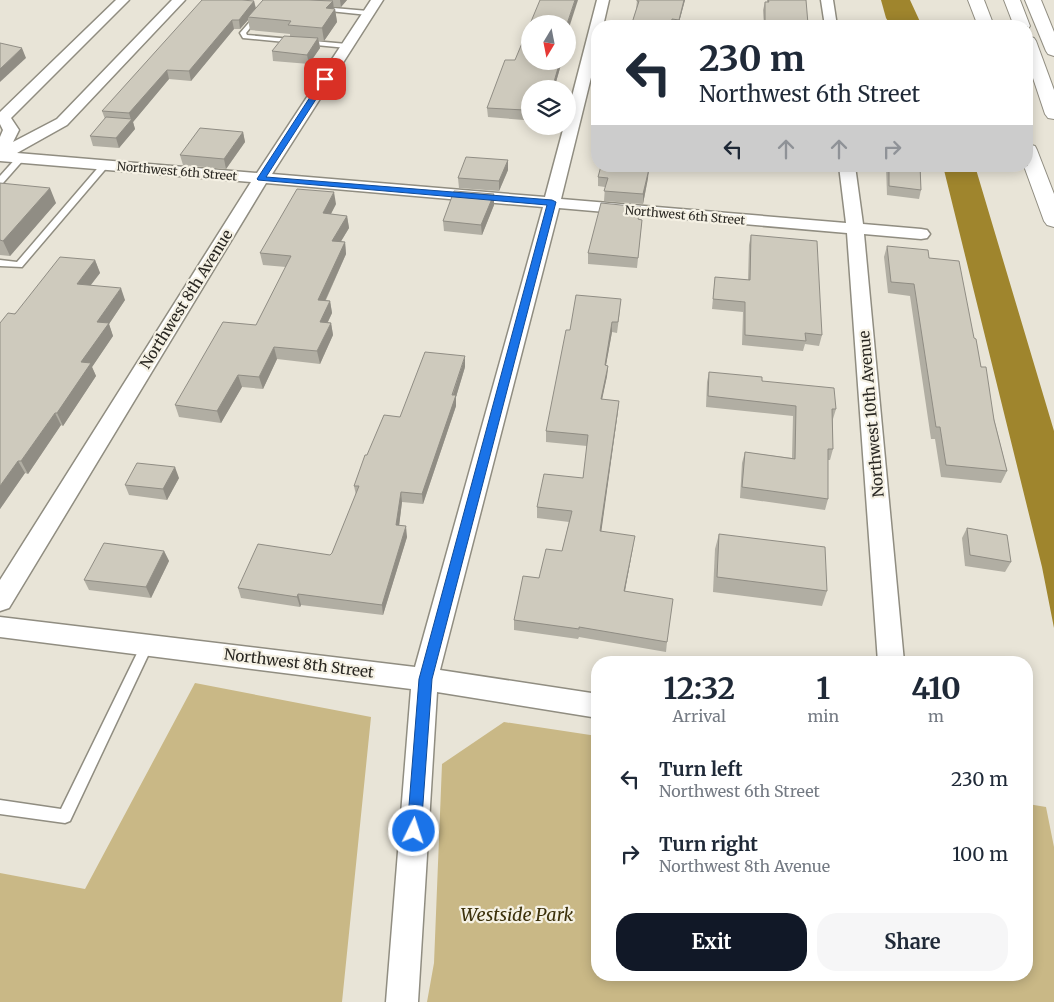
<!DOCTYPE html>
<html lang="en">
<head>
<meta charset="utf-8">
<style>
	body { margin:0; font-family:Merriweather,serif; background:#f6f6f7; color:#1f2937; height:100vh; display:flex; flex-direction:column; font-size:19px; white-space:nowrap }
	* { box-sizing:border-box; margin:0 }
	p { font-size:16px; color:#747a83 }
	.icon { flex:none; width:28px; height:28px; fill:none; stroke:currentColor; stroke-width:2; stroke-linecap:round; stroke-linejoin:round }
	.map { position:relative; flex:1; overflow:hidden }
	.panel { position:absolute; left:591px; top:656px; width:442px; height:325px; display:flex; flex-direction:column; background:#fff; border-radius:20px; box-shadow:0 2px 12px #0003 }
	.panel>* { flex:none }
	.hud { position:absolute; left:591px; top:20px; width:442px; height:152px; border-radius:20px; box-shadow:0 2px 12px #0003; background:#fff; color:#1f2937; overflow:hidden }
	.needle { width:32px; rotate:190deg }
	.fabs { position:absolute; left:521px; top:15px; display:grid; gap:10px }
	.fabs a { display:grid; place-items:center; width:55px; height:55px; border-radius:50%; background:#fff; box-shadow:0 2px 12px #0003; font-size:25px }
	.pin { position:absolute; display:grid; place-items:center; width:42px; height:42px; color:#fff; margin:-21px; border-radius:10px; box-shadow:0 2px 8px #0006 }
	.me { position:absolute; width:55px; margin:-28px; rotate:4deg; stroke-linejoin:round; filter:drop-shadow(0 0 4px #0008) }
	.turn { display:flex; align-items:center; gap:18px; height:105px; padding:0 25px; font-size:22px }
	.turn .icon { width:65px; height:65px; stroke-width:2.5 }
	.turn b { display:block; font-size:35px; line-height:42px }
	.lanes { display:flex; align-items:center; height:48px; padding:0 25px; background:#0003; justify-content:center; gap:25px; direction:ltr }
	.lanes .off { opacity:.35 }
	.eta { display:flex; justify-content:space-evenly; align-items:center; height:85px; text-align:center }
	.eta b { font-size:30px; font-weight:700; line-height:35px }
	.button { display:flex; gap:10px; margin-top:auto; padding:10px 25px }
	.button a { flex:1; height:58px; border-radius:20px; background:#111827; color:#fff; font-size:20px; font-weight:700; line-height:58px; text-align:center }
	.button a+a { background:#f6f6f7; color:#1f2937 }
	ul { padding:0; list-style:none }
	li { display:flex; align-items:center; gap:15px; height:75px; padding:0 25px }
	li div { flex:1 }
	li b { display:block; font-size:19px }
	li em { font-style:normal }
	.map>svg:first-child { display:block }
	.green { fill:#c9b886 }
	.water { fill:#9f852d }
	.lines { fill:none; stroke-linecap:round; stroke-linejoin:round }
	.lane-casing { stroke:#908d81; stroke-width:3 }
	.street-casing { stroke:#908d81; stroke-width:3 }
	.highway-casing { stroke:#908d81; stroke-width:2 }
	.lane { fill:#fff; fill-rule:evenodd }
	.street { fill:#fff; fill-rule:evenodd }
	.highway { fill:#fff; fill-rule:evenodd }
	.wall { fill:#b1aea3 }
	.shaded-wall { fill:#908d84 }
	.building { fill:#cecabd; stroke:#908d84 }
	.route { fill:#1a73e8; stroke:#114b97 }
	.labels { text-anchor:middle; dominant-baseline:central; stroke-width:4.5; stroke-linejoin:round; paint-order:stroke }
	.far-street-label { font-size:12px; fill:#292722; stroke:#f5f1e4 }
	.street-label { font-size:15px; fill:#292722; stroke:#f5f1e4 }
	.near-park-label { font-size:18px; font-style:italic; fill:#3c310b; stroke:#f5f1e4 }
</style>
</head>
<body>
<div class="map">
<svg width="1054" height="1002" viewBox="0 0 1054 1002">
	<rect width="100%" height="100%" fill="#e8e4d7"/>
	<g class="green">
		<polygon points="195,683 371,717 342,1002 0,1002 0,873 85,889"/>
		<polygon points="504,722 597,736 598,975 1028,975 1028,804 1046,807 1054,847 1054,1002 427,1002 434,963 442,764"/>
	</g>
	<g class="water">
		<polygon points="881,0 910,0 922,26 891,26 886,18"/>
		<polygon points="943,166 975,166 1054,431 1054,628 1042,567"/>
	</g>
	<g class="lines">
		<defs>
			<g id="lane">
				<polygon points="322,7 368,11 371,13 368,15 320,10 319,9"/>
				<polygon points="259,11 262,13 246,33 247,35 347,44 350,46 347,48 243,38 240,33"/>
				<polygon points="18,156 25,158 3,183 0,183 0,176"/>
				<polygon points="102,163 109,165 22,267 0,266 0,260 17,262"/>
				<polygon points="147,640 151,641 153,645 70,821 65,823 0,814 0,800 61,809 143,641"/>
			</g>
			<g id="street">
				<polygon points="116,0 129,0 11,118 19,130 13,142 57,119 172,0 185,0 67,125 17,153 257,173 371,0 383,0 272,174 545,197 564,126 568,126 568,112 597,0 609,0 603,26 598,26 598,49 561,199 846,223 839,166 855,166 863,224 921,229 927,230 930,234 927,238 921,239 864,234 904,662 878,662 847,233 559,208 440,670 598,694 598,718 437,692 418,1002 386,1002 411,689 0,637 0,617 415,667 543,207 266,183 9,608 0,611 0,580 251,182 0,161 0,137 3,130 0,124 0,112"/>
				<polygon points="821,0 833,0 837,26 825,26"/>
			</g>
			<g id="highway">
				<polygon points="968,0 984,0 994,26 978,26"/>
				<polygon points="1004,0 1020,0 1030,26 1028,29 1028,26 1014,26"/>
				<polygon points="1025,0 1041,0 1054,32 1054,56 1048,54 1046,51"/>
				<polygon points="1028,36 1034,38 1036,41 1054,90 1054,119 1048,118 1045,114 1028,63"/>
				<polygon points="1028,144 1035,146 1037,150 1054,194 1054,227 1047,225 1044,221 1024,166 1028,166"/>
			</g>
		</defs>
		<use href="#lane" class="lane-casing"/>
		<use href="#street" class="street-casing"/>
		<use href="#highway" class="highway-casing"/>
		<use href="#lane" class="lane"/>
		<use href="#street" class="street"/>
		<use href="#highway" class="highway"/>
	</g>
	<g class="wall">
		<polygon points="263,0 347,0 341,7 333,7 334,9 335,9 337,22 324,41 319,41 320,48 309,64 273,61 272,51 290,36 290,34 250,30 248,20 240,29 234,29 191,81 169,79 133,122 135,129 119,148 93,146 90,136 105,119 102,111 254,1 256,8"/>
		<polygon points="637,0 685,0 678,26 631,26 636,10"/>
		<polygon points="767,0 806,0 807,26 764,26 763,10 765,2 767,2"/>
		<polygon points="515,60 530,61 562,61 554,89 530,89 530,114 526,114 524,120 488,117 487,108"/>
		<polygon points="243,132 245,142 226,169 183,165 180,155"/>
		<polygon points="508,160 508,170 499,191 459,188 458,178"/>
		<polygon points="645,166 645,168 648,178 643,204 604,201 605,187 598,186 598,177"/>
		<polygon points="886,166 920,166 921,190 919,199 887,195"/>
		<polygon points="0,183 56,203 10,256 0,255"/>
		<polygon points="494,194 494,205 482,235 444,231 443,221"/>
		<polygon points="336,204 331,214 347,216 349,228 341,241 345,242 346,254 326,300 330,301 332,313 328,322 331,323 333,335 320,364 277,359 263,389 242,387 221,423 179,417 175,405 256,325 286,267 263,265 260,253"/>
		<polygon points="639,219 642,220 637,268 588,264 588,253"/>
		<polygon points="751,235 822,335 819,346 805,344 803,351 742,345 743,312 712,309 715,277 748,280 749,245"/>
		<polygon points="887,246 929,258 974,338 1007,471 1001,483 941,477 935,439 931,439 910,296 888,293 884,257"/>
		<polygon points="95,260 100,273 91,285 125,300 109,324 113,336 92,367 96,376 63,426 61,425 28,474 25,473 0,509 0,323"/>
		<polygon points="620,310 617,333 612,332 606,365 608,366 607,376 602,399 618,411 601,531 633,547 625,591 667,642 666,652 579,637 578,639 514,630 514,620 539,578 562,551 569,522 537,518 537,507 583,478 587,446 546,442 546,431 570,330"/>
		<polygon points="465,367 456,397 456,406 423,504 402,502 399,525 407,537 383,615 301,605 300,607 241,598 238,588 330,555 332,553 356,495 354,486 367,455 400,417"/>
		<polygon points="709,372 762,381 836,409 833,419 833,449 830,460 828,460 828,499 825,510 740,498 742,463 745,452 792,458 793,416 706,407 707,382"/>
		<polygon points="179,478 167,500 129,495 125,485"/>
		<polygon points="967,528 1011,562 1005,572 965,566 962,538"/>
		<polygon points="719,534 827,591 822,606 713,592 715,549"/>
		<polygon points="164,551 169,561 151,598 89,590 84,580"/>
	</g>
	<g class="shaded-wall">
		<polygon points="340,0 347,0 341,7"/>
		<polygon points="575,0 578,0 568,31 567,24"/>
		<polygon points="684,0 685,0 678,26 679,20"/>
		<polygon points="254,1 256,10 248,17 248,20 240,29 239,20"/>
		<polygon points="333,1 334,10 335,9 337,22 324,41 322,28 326,8"/>
		<polygon points="232,20 234,29 191,81 189,71"/>
		<polygon points="318,38 320,48 309,64 307,55"/>
		<polygon points="22,48 26,58 0,82 0,69"/>
		<polygon points="560,61 562,61 554,89 552,89"/>
		<polygon points="167,70 169,79 133,122 135,129 119,148 116,138 131,120 129,113"/>
		<polygon points="526,105 526,114 524,120 524,110"/>
		<polygon points="243,132 245,142 226,169 224,159"/>
		<polygon points="508,160 508,170 499,191 499,181"/>
		<polygon points="649,169 648,178 643,204 643,194"/>
		<polygon points="50,188 56,203 10,256 3,241"/>
		<polygon points="334,192 336,204 325,225 323,213"/>
		<polygon points="494,194 494,205 482,235 481,225"/>
		<polygon points="347,216 349,228 334,253 332,241"/>
		<polygon points="345,242 346,254 320,312 318,300"/>
		<polygon points="95,260 100,273 82,296 77,284"/>
		<polygon points="121,288 125,300 109,324 113,336 92,367 96,376 63,426 57,413 81,362 97,322"/>
		<polygon points="330,301 332,313 322,334 320,322"/>
		<polygon points="612,322 612,332 604,376 605,365"/>
		<polygon points="331,323 333,335 320,364 317,351"/>
		<polygon points="274,347 277,359 263,389 259,377"/>
		<polygon points="465,356 465,367 456,397 456,406 423,504 422,494"/>
		<polygon points="608,366 607,376 600,409 601,399"/>
		<polygon points="238,375 242,387 221,423 217,411"/>
		<polygon points="619,401 618,411 600,541 600,531"/>
		<polygon points="55,413 61,425 28,474 21,461"/>
		<polygon points="18,461 25,473 0,509 0,486"/>
		<polygon points="175,467 179,478 167,500 163,489"/>
		<polygon points="401,492 402,502 398,535 396,525"/>
		<polygon points="406,526 407,537 383,615 382,605"/>
		<polygon points="635,536 633,547 623,601 624,591"/>
		<polygon points="164,551 169,561 151,598 146,587"/>
		<polygon points="298,594 301,605 300,607 297,597"/>
	</g>
	<g class="building">
		<polygon points="202,0 242,0 254,1 239,20 232,20 189,71 167,70 129,113 102,111"/>
		<polygon points="263,0 309,0 333,1 326,8 335,9 322,28 288,25 291,21 248,17"/>
		<polygon points="540,0 575,0 567,24 530,24"/>
		<polygon points="637,0 684,0 679,20 672,19 671,26 631,26 639,1 637,1"/>
		<polygon points="768,0 806,0 808,24 803,24 803,26 765,26 765,2 769,2"/>
		<polygon points="530,24 530,61 560,61 552,89 530,89 530,105 526,105 524,110 487,108 505,60 515,60"/>
		<polygon points="284,36 318,38 307,55 272,51"/>
		<polygon points="0,43 22,48 0,69"/>
		<polygon points="106,117 132,119 116,138 90,136"/>
		<polygon points="200,128 243,132 224,159 180,155"/>
		<polygon points="466,157 508,160 499,181 458,178"/>
		<polygon points="601,166 644,166 644,168 649,169 643,194 604,191 608,178 598,177"/>
		<polygon points="889,166 920,166 921,190 889,186"/>
		<polygon points="0,183 50,188 3,241 0,240"/>
		<polygon points="297,189 334,192 323,213 347,216 332,241 345,242 318,300 330,301 320,322 331,323 317,351 274,347 259,377 238,375 217,411 175,405 223,322 256,325 291,256 260,253"/>
		<polygon points="454,191 494,194 481,225 443,221"/>
		<polygon points="601,203 641,207 638,219 642,220 638,258 588,253"/>
		<polygon points="751,235 817,241 822,335 805,333 806,341 745,335 745,302 713,299 715,277 750,280"/>
		<polygon points="887,246 928,250 929,258 959,261 974,338 976,339 981,367 986,367 994,420 1007,471 946,465 940,427 936,427 914,284 891,282"/>
		<polygon points="60,257 95,260 77,284 121,288 97,322 109,323 81,362 91,363 57,413 55,413 21,461 18,461 0,486 0,323 8,313 15,314"/>
		<polygon points="576,295 621,299 618,322 612,322 605,365 608,366 601,399 619,401 600,531 635,536 624,591 673,599 667,642 579,627 579,629 514,620 523,576 539,578 546,549 562,551 572,511 537,507 544,474 583,478 588,435 546,431 566,330 570,330"/>
		<polygon points="425,352 465,356 452,395 456,395 422,494 401,492 396,525 406,526 382,605 298,594 297,597 238,588 258,544 330,555 332,553 359,486 354,486 365,455 367,455 384,415 400,417"/>
		<polygon points="709,372 762,377 762,381 834,388 836,409 832,409 833,449 828,449 828,499 742,487 745,452 795,459 796,406 708,396"/>
		<polygon points="137,463 175,467 163,489 125,485"/>
		<polygon points="967,528 1007,535 1011,562 970,555"/>
		<polygon points="719,534 825,547 827,591 717,577"/>
		<polygon points="104,543 164,551 146,587 84,580"/>
	</g>
	<polygon class="route" points="323,77 329,79 266,177 552,200 556,202 432,679 421,831 419,836 414,838 409,836 407,831 419,679 547,205 258,180 257,179"/>
	<g class="labels">
		<g class="far-street-label">
			<text transform="translate(177 171) rotate(5)">Northwest 6th Street</text>
			<text transform="translate(685 215) rotate(5)">Northwest 6th Street</text>
		</g>
		<g class="street-label">
			<text transform="translate(186 299) rotate(-58)">Northwest 8th Avenue</text>
			<text transform="translate(871 414) rotate(-95)">Northwest 10th Avenue</text>
			<text transform="translate(299 663) rotate(7)">Northwest 8th Street</text>
		</g>
		<g class="near-park-label">
			<text x="517" y="914">Westside Park</text>
		</g>
	</g>
</svg>
<div class="fabs">
<a><svg class="needle" viewBox="-14 -14 28 28"><path d="M0-13l5 13h-10z" fill="#e53935"/><path d="M0 13l5-13h-10z" fill="#747a83"/></svg></a>
<a><svg class="icon" aria-label="layers" viewBox="0 0 24 24"><path d="M12 4l9 5-9 5-9-5zM3 14l9 5 9-5"/></svg></a>
</div>
<div class="pin" style="left:325px;top:79px;background:#d93025"><svg class="icon" aria-label="arrive" viewBox="0 0 24 24"><path d="M6 21V4h12l-3 4 3 4H6"/></svg></div>
<svg class="me" style="left:414px;top:831px" viewBox="-20 -20 40 40"><circle r="17" fill="#1a73e8" stroke="#fff" stroke-width="3"/><path d="M0-11L8 9 0 5-8 9z" fill="#fff"/></svg>
<div class="hud">
<div class="turn"><svg class="icon" aria-label="left" viewBox="0 0 24 24"><path d="M17 20v-9H6M10 6l-5 5 5 5"/></svg><div><b>230 m</b>Northwest 6th Street</div></div>
<div class="lanes"><svg class="icon" aria-label="left" viewBox="0 0 24 24"><path d="M17 20v-9H6M10 6l-5 5 5 5"/></svg><svg class="icon off" aria-label="ahead" viewBox="0 0 24 24"><path d="M12 20V5M6 11l6-6 6 6"/></svg><svg class="icon off" aria-label="ahead" viewBox="0 0 24 24"><path d="M12 20V5M6 11l6-6 6 6"/></svg><svg class="icon off" aria-label="right" viewBox="0 0 24 24"><path d="M7 20v-9h11M14 6l5 5-5 5"/></svg></div>
</div>
<section class="panel">
<div class="eta">
<div><b>12:32</b><p>Arrival</p></div>
<div><b>1</b><p>min</p></div>
<div><b>410</b><p>m</p></div>
</div>
<ul>
<li><svg class="icon" aria-label="left" viewBox="0 0 24 24"><path d="M17 20v-9H6M10 6l-5 5 5 5"/></svg><div><b>Turn left</b><p>Northwest 6th Street</p></div><em>230 m</em></li>
<li><svg class="icon" aria-label="right" viewBox="0 0 24 24"><path d="M7 20v-9h11M14 6l5 5-5 5"/></svg><div><b>Turn right</b><p>Northwest 8th Avenue</p></div><em>100 m</em></li>
</ul>
<div class="button"><a>Exit</a><a>Share</a></div>
</section>
</div>
</body>
</html>
